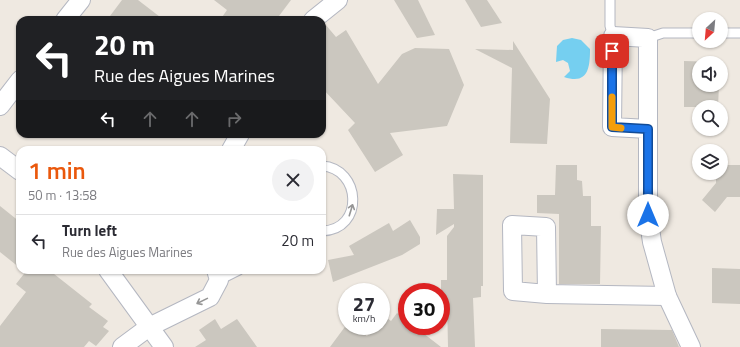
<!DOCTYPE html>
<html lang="en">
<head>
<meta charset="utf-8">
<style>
	body { margin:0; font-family:"Titillium Web",sans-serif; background:#f2f2f3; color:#2b2b33; height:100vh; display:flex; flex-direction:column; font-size:15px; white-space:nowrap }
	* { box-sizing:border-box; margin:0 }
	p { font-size:13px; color:#7c7c81 }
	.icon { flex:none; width:22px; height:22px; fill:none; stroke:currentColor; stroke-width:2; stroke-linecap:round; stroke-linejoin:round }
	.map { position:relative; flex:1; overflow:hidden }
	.sheet { position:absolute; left:16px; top:146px; width:310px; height:128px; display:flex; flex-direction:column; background:#fff; border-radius:12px; box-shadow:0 1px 3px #0004 }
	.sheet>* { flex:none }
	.top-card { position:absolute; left:16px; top:16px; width:310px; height:122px; border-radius:12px; box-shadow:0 1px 3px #0004; background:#202124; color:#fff; overflow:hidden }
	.needle { width:26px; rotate:206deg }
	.tools { position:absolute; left:692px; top:12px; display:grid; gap:8px }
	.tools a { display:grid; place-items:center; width:36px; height:36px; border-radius:50%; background:#fff; box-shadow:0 1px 3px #0004; font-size:20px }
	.speed { position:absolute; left:338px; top:283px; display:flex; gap:8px; font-size:20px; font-weight:700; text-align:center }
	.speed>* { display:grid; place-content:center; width:52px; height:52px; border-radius:50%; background:#fff; box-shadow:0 1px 3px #0004; line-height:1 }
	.speed small { font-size:10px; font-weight:400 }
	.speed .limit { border:6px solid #d22; background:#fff; color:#111 }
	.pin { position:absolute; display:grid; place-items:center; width:34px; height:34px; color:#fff; margin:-17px; border-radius:8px; box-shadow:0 2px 6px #0006 }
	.me { position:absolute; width:44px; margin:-22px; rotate:0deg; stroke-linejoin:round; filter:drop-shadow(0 0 3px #0008) }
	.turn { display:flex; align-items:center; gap:14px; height:84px; padding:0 12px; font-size:18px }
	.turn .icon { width:52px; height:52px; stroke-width:2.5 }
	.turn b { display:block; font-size:28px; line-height:34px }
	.lanes { display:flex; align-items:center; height:38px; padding:0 12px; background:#0003; justify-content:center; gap:20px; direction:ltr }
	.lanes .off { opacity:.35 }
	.round { display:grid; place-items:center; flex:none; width:42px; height:42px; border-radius:21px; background:#f2f2f3 }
	.summary { display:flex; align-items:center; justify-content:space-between; height:68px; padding:0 12px }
	h1 { font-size:24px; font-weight:600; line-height:30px; color:#ea580c }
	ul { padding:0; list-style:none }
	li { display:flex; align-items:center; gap:12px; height:52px; padding:0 12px; border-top:1px solid #e1e1e2 }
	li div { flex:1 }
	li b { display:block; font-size:15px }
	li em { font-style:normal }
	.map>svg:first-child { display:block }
	.water { fill:#75cff0 }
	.building { fill:#cbc7bf }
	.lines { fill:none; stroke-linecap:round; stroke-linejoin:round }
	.service-casing { stroke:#b4b7c1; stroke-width:11 }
	.minor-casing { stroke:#b4b7c1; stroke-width:20 }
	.service { stroke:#fff; stroke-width:9 }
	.minor { stroke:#fff; stroke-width:18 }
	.oneway { stroke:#969696 }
	.route-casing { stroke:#114b97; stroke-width:10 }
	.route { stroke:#1a73e8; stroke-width:7 }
	.slow { stroke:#f59e0b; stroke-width:7 }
</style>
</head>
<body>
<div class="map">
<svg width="740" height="347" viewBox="0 0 740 347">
	<rect width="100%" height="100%" fill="#efe9e1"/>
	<path class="water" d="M572,38L581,40L590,49C590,68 588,85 564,77L570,71L568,63L563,60L556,62L557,46L563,40Z"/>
	<g class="building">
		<polygon points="122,0 138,0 164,20 107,20"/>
		<polygon points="214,0 291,0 276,20 220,20 227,10"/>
		<polygon points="394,0 418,0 435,35 417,38"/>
		<polygon points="465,0 487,0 502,23 481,27"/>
		<polygon points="325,24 336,37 346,30 378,84 402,54 415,48 449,49 464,85 447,126 390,133 403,155 375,172 348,130 355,123 322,88 322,26"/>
		<polygon points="513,41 550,99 547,144 510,143 512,68 475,49 513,50"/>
		<polygon points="684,61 719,62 699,63 699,85 719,85 718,107 684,107"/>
		<polygon points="556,165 577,165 577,180 582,181 583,196 591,196 591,226 601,226 600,284 559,284 559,214 537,213 537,195 555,195"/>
		<polygon points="721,165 740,165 740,197 727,197 715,212 702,200 716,183 716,173 721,173"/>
		<polygon points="453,174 483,175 483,286 481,286 481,297 473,298 475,347 448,347 447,298 441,298 441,280 447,280 447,236 454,227 454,224 436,235 437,209 454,209"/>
		<polygon points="0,206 20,222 20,268 0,252"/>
		<polygon points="410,220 420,237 420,244 402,255 333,282 328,260 354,255 349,246 389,223 393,231"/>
		<polygon points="712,268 740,269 740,304 712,303"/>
		<polygon points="27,270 49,270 92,304 89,307 108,321 103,327 109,331 96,346 89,341 84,347 0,347 0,326 26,292 16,284"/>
		<polygon points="397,313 407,321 407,326 414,326 441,347 330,347 347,324 347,326 353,326 367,336 375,326 381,326 381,318 383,315 391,321"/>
		<polygon points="215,319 221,329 237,319 257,347 195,347 206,340 199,330"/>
		<polygon points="601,329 672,330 679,347 601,347"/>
	</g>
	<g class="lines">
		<defs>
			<g id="service">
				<polyline points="610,0 610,26 613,36"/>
				<polyline points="721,33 740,33"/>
				<polyline points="648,38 663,33 699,33"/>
				<path d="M322,166C361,168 365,230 322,231"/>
				<polyline points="219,280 239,270"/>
			</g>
			<g id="minor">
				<polyline points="65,20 81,0"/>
				<polyline points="313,20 338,0"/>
				<polyline points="0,106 20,80"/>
				<polyline points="648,129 612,127 613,36 648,38 648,215 652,242 667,296 691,347"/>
				<polyline points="231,150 240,134"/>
				<polyline points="0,156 20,171"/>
				<polyline points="108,270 164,347"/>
				<polyline points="547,294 546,227 512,225 513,291 547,294 667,296"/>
				<polyline points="122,347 149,327 210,297 219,280 216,270"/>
			</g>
		</defs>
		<use href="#service" class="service-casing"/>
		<use href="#minor" class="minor-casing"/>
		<use href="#service" class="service"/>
		<use href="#minor" class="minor"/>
	</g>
	<defs><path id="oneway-shaft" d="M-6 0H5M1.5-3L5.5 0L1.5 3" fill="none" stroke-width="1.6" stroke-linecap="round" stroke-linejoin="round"/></defs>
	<g class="oneway">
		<use href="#oneway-shaft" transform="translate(351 210) rotate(-73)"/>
		<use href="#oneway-shaft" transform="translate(202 301) rotate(154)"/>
	</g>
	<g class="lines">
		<defs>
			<polyline id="route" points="612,51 612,127 648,129 648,215"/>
		</defs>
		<use href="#route" class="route-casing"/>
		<use href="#route" class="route"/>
		<polyline class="slow" points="612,97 612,127 621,128"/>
	</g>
</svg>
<div class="tools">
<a><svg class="needle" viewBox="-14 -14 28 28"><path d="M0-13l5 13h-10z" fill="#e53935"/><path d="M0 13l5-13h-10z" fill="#7c7c81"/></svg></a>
<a><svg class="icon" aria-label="sound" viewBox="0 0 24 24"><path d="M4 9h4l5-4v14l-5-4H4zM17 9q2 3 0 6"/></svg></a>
<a><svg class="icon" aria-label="search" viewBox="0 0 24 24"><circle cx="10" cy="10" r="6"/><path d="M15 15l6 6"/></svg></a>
<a><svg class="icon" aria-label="layers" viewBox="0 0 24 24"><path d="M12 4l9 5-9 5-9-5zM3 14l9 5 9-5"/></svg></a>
</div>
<div class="speed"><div>27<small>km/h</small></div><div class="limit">30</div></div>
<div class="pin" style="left:612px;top:51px;background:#d93025"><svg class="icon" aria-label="arrive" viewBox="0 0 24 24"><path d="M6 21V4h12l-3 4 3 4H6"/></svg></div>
<svg class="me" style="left:648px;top:215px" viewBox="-20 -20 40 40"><circle r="19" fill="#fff"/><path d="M0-13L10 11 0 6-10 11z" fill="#1a73e8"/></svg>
<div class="top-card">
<div class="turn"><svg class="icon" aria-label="left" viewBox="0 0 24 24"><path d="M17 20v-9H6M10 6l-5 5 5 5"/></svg><div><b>20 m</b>Rue des Aigues Marines</div></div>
<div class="lanes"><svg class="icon" aria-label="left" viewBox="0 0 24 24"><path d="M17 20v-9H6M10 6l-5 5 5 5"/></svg><svg class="icon off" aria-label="ahead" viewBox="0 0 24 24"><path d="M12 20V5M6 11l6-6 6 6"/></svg><svg class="icon off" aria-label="ahead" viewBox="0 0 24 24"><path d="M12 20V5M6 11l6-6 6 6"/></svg><svg class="icon off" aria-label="right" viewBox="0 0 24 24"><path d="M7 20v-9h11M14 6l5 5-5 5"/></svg></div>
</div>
<section class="sheet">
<div class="summary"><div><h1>1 min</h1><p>50 m · 13:58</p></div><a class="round"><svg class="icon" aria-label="close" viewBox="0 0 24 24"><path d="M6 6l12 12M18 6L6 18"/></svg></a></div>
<ul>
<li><svg class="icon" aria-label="left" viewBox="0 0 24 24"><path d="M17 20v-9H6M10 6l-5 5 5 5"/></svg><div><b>Turn left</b><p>Rue des Aigues Marines</p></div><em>20 m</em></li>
</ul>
</section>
</div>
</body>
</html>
